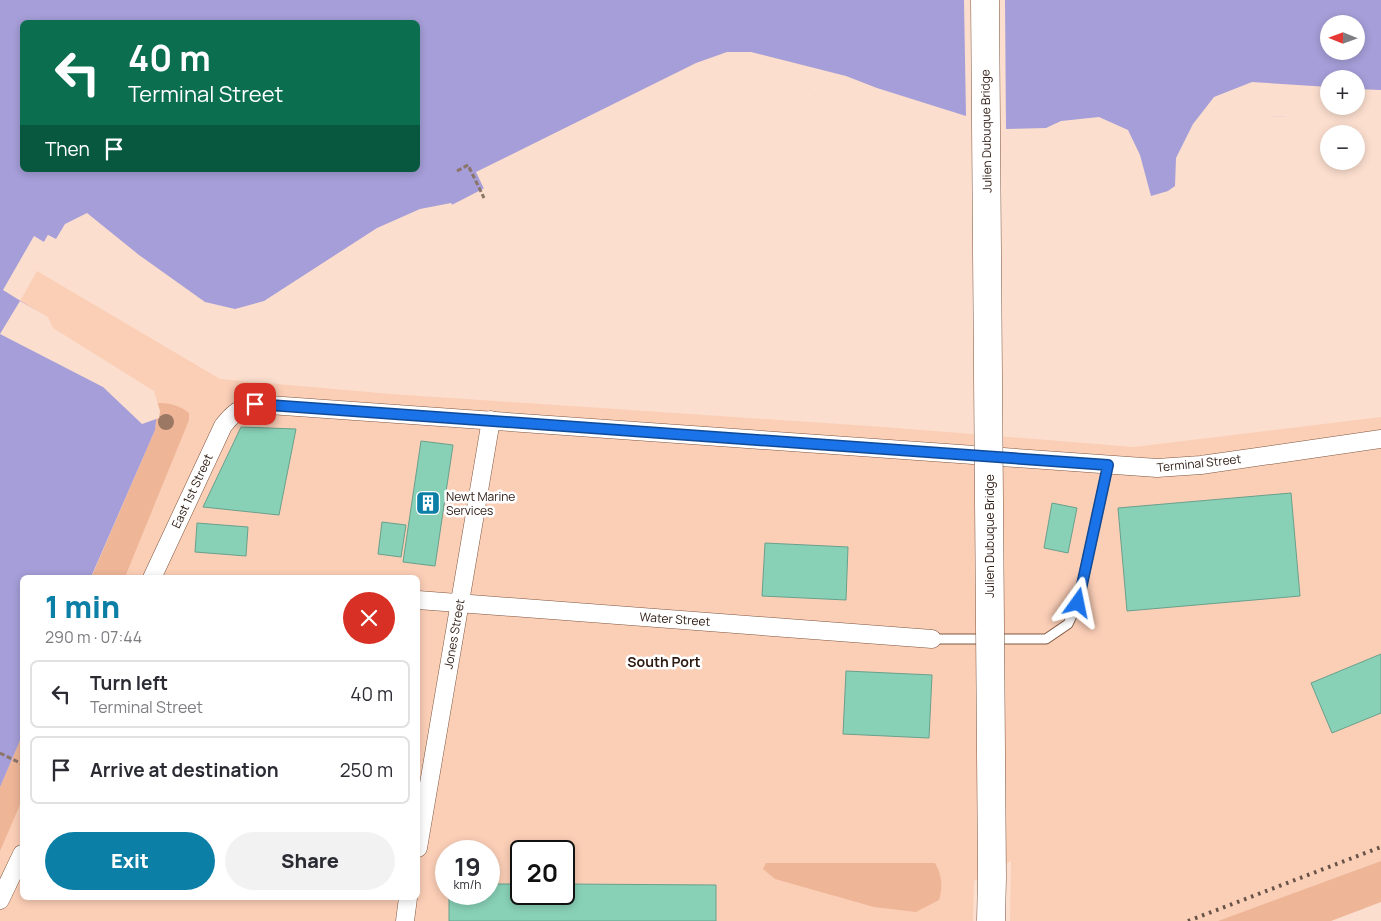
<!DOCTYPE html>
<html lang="en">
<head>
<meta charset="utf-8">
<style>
	body { margin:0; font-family:Manrope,sans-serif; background:#f2f2f3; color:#2b2b33; height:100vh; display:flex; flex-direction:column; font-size:19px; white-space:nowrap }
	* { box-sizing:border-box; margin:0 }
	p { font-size:16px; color:#7c7c81 }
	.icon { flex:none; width:28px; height:28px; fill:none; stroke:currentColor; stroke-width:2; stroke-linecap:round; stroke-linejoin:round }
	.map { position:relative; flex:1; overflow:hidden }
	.panel { position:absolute; left:20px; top:575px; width:400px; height:325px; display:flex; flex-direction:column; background:#fff; border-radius:8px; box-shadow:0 2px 8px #0003 }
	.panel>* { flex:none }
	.top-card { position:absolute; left:20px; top:20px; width:400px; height:152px; border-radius:8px; box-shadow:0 2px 8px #0003; background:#0b6e4f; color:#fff; overflow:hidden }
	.needle { width:32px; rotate:271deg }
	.controls { position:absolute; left:1320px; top:15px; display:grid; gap:10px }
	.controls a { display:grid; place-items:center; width:45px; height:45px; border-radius:50%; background:#fff; box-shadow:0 2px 8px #0003; font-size:25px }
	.speed { position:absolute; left:435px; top:840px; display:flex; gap:10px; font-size:25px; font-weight:700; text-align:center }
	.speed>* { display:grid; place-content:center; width:65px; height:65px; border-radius:50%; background:#fff; box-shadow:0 2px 8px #0003; line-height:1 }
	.speed small { font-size:12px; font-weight:400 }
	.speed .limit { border:2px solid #111; border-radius:8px; background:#fff; color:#111 }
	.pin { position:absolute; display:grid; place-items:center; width:42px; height:42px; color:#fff; margin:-21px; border-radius:10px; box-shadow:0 2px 8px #0006 }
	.me { position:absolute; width:55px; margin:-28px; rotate:12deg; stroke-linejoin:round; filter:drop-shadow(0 0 4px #0008) }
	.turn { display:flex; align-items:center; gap:18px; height:105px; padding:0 25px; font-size:22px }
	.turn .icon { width:65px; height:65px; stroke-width:2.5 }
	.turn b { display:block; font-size:35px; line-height:42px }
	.then { display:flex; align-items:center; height:48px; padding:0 25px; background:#0003; gap:10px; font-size:19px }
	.round { display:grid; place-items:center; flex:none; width:52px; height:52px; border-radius:26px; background:#f2f2f3 }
	.headline { display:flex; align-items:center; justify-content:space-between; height:85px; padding:0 25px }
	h1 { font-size:30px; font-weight:800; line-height:38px; color:#0c7fa6 }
	.action { display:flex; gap:10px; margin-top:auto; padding:10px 25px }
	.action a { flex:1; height:58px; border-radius:30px; background:#0c7fa6; color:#fff; font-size:20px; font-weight:800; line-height:58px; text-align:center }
	.action a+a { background:#f2f2f3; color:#2b2b33 }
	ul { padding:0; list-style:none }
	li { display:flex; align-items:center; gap:15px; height:68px; margin:0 10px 8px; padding:0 15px; border:2px solid #e1e1e2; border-radius:8px }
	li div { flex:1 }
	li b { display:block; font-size:19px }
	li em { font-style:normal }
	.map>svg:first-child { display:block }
	.built { fill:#fbceb6; fill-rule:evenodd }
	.green { fill:#eeb597 }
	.water { fill:#a59ed8; fill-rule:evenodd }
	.pier { fill:#fbdece }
	.building { fill:#88d1b7; stroke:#69a08c }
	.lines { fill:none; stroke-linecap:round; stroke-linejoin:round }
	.service-casing { stroke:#7f563f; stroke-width:11 }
	.minor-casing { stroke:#7f563f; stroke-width:19 }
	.path { stroke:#8b7468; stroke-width:3; stroke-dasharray:5 2.5; stroke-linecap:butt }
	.service { stroke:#fff; stroke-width:9 }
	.minor { stroke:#fff; stroke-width:18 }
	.rail { stroke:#675247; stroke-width:4; stroke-dasharray:2.5 5; stroke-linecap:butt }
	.trunk-bridge-casing { stroke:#7f563f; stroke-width:29; stroke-linecap:butt }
	.trunk-bridge { stroke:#fff; stroke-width:28 }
	.tree { fill:#9a7864 }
	.route-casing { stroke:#114b97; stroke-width:12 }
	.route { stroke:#1a73e8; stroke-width:9 }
	.labels { text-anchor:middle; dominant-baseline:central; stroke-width:5; stroke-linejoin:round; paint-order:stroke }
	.street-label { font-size:12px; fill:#2d1b12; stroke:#fff }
	.poi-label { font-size:12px; fill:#2d1b12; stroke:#fff; text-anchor:start }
	.neighbourhood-label { font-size:14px; font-weight:bold; fill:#2d1b12; stroke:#fff }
</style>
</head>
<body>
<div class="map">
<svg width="1381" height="921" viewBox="0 0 1381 921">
	<rect width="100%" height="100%" fill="#fbdece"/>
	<path class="built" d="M37,271L220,379L391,394L884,427L1134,447L1381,417V861L1218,921H1010L1011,861L974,881L973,921H0V787L22,736V898H418V578L92,577L155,430L157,412L51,330L45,316L20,301ZM446,851H489V894H446ZM521,851H564V894H521Z"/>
	<g class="green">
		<path d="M155,403C168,403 178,404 189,413V420L125,577L91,578L155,430L157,412Z"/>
		<polygon points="22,736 22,800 0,851 0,787"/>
		<polygon points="1381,861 1381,902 1331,921 1218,921"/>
		<path d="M766,863H935C942,875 943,887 939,900L916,912L874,907L775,879L763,869Z"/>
	</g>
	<path class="water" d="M0,0H1381V119L1238,115L1225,125L1187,179L1148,205L1129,150L1119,141L1099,134L1074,137L1054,148L738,77L719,78L537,161L374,245L238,323L66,224L56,240L48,235L44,242L34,236L3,290L45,316L51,330L157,412L155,430L91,577L22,578V736L0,787ZM22,22H418V170H22ZM1329,24H1356V51H1329ZM1329,79H1356V106H1329Z"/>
	<g class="pier">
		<polygon points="964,0 1005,0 1006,129 1046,128 1061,121 1099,117 1128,130 1140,155 1151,196 1168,191 1175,186 1176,158 1193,124 1214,97 1252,82 1329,87 1329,106 1356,106 1356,89 1381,90 1381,122 1269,116 1238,117 1227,127 1190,180 1171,211 1146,207 1127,151 1118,143 1099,137 1075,140 1054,150 1006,151 966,143 888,120 856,111 817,95 795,93 763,87 738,79 720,81 698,91 661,116 538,164 485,191 476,172 696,63 727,52 751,52 846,76 877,88 966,116"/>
		<polygon points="451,203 454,207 376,247 260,319 238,325 204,321 180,313 136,278 66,227 57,242 49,239 47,243 44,242 48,235 56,239 65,224 87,213 139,255 205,302 235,309 264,301 377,228 420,209"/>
		<polygon points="20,301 48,317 53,328 154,391 160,411 159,418 142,424 103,387 0,334"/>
	</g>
	<g class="building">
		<polygon points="241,427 296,429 279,515 203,507"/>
		<polygon points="421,441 453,445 435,566 403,562"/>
		<polygon points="1291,493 1300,596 1127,611 1118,508"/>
		<polygon points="1052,503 1077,508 1068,553 1044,548"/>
		<polygon points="382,522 406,525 401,557 378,554"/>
		<polygon points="197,523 248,527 246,556 195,552"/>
		<polygon points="765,543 848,547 846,600 762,596"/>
		<polygon points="1381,654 1381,713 1332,733 1311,683"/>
		<polygon points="846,671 932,675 929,738 843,734"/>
		<polygon points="489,884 521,884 521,894 564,894 564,884 716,885 716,921 449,921 449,894 489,894"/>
	</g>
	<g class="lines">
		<defs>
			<polyline id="service" points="932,639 1046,639 1068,624 1078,603 1108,465"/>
			<g id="minor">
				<path d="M152,578L223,426C234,412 239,409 255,404L1157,468L1201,465L1381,439"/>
				<polyline points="418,600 932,639"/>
				<polyline points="418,848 491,420"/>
				<polyline points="0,900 22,854"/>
				<polyline points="405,921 408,898"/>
			</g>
		</defs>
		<use href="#service" class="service-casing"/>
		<use href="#minor" class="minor-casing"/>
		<g class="path">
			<polyline points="457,171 468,165 484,198"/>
			<polyline points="0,753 22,764"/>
		</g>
		<use href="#service" class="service"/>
		<use href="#minor" class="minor"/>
		<polyline class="rail" points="1188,921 1381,847"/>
		<defs>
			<polyline id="trunk-bridge" points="985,0 992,877 991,921"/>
		</defs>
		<use href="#trunk-bridge" class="trunk-bridge-casing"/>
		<use href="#trunk-bridge" class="trunk-bridge"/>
	</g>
	<circle class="tree" cx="166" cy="422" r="8"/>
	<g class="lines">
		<defs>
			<polyline id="route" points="255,404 1108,465 1078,603"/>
		</defs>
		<use href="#route" class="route-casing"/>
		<use href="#route" class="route"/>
	</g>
	<defs>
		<symbol id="building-square" viewBox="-11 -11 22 22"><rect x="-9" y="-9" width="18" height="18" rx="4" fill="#0c7fa6" stroke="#fff"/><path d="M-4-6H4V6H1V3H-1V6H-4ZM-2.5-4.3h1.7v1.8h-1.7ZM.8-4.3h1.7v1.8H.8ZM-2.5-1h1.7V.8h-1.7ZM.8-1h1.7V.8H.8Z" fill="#fff"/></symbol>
	</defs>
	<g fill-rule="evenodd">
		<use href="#building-square" x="414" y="489" width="28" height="28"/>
	</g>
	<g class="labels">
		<g class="street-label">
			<text transform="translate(986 131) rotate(-91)">Julien Dubuque Bridge</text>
			<text transform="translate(1199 463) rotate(-6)">Terminal Street</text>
			<text transform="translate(192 491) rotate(-65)">East 1st Street</text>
			<text transform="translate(989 536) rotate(-90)">Julien Dubuque Bridge</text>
			<text transform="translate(675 619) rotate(4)">Water Street</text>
			<text transform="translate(454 634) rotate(-80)">Jones Street</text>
		</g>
		<g class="poi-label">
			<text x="446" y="496">Newt Marine<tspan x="446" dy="14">Services</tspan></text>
		</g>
		<g class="neighbourhood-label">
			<text x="664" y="661">South Port</text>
		</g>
	</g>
</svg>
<div class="controls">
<a><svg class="needle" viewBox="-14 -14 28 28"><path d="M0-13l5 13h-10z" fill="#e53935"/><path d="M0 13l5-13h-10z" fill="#7c7c81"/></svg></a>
<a>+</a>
<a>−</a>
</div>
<div class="speed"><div>19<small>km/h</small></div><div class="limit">20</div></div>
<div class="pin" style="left:255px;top:404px;background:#d93025"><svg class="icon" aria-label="arrive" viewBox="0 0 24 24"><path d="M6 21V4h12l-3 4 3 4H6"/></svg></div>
<svg class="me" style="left:1078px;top:603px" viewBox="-20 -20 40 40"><path d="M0-17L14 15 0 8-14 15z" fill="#1a73e8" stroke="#fff" stroke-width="4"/></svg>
<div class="top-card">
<div class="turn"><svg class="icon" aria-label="left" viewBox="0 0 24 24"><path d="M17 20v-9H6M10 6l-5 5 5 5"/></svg><div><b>40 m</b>Terminal Street</div></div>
<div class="then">Then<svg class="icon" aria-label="arrive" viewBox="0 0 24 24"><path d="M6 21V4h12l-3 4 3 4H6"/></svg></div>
</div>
<section class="panel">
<div class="headline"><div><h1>1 min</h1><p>290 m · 07:44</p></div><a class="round" style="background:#d93025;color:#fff"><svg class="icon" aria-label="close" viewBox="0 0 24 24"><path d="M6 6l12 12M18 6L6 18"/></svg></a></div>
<ul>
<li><svg class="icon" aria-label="left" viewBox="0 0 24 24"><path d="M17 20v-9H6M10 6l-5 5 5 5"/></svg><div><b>Turn left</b><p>Terminal Street</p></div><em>40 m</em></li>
<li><svg class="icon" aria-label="arrive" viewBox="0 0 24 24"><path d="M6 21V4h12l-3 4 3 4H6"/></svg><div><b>Arrive at destination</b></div><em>250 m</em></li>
</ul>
<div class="action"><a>Exit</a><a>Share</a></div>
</section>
</div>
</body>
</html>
